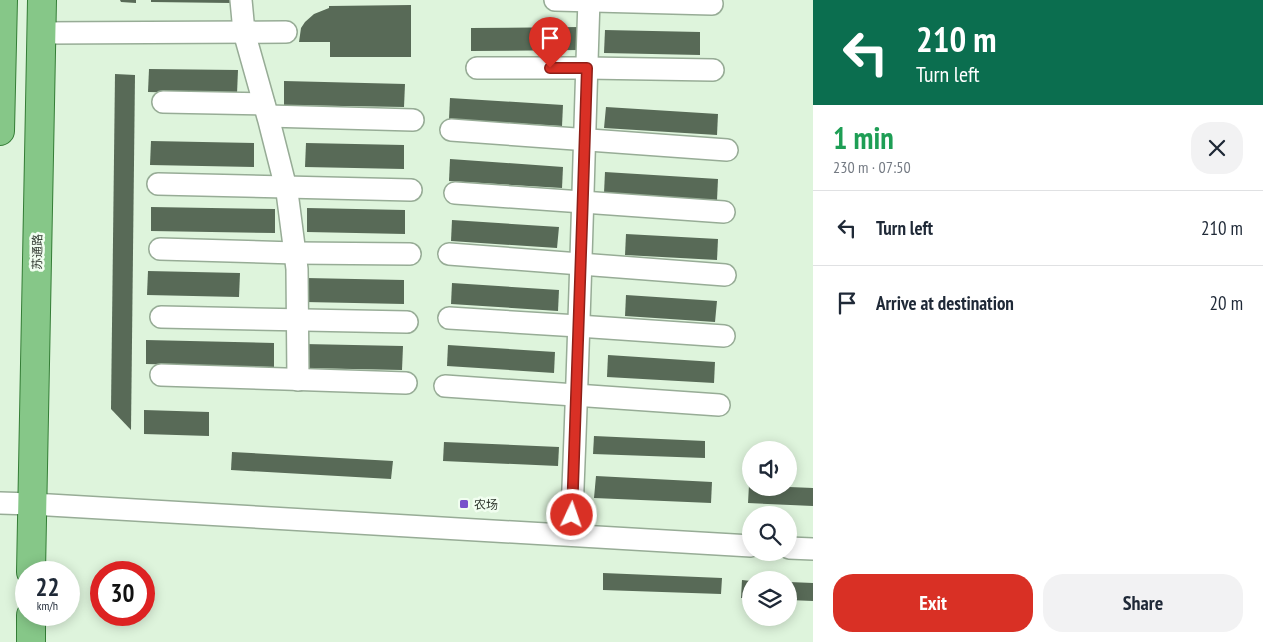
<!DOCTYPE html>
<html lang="en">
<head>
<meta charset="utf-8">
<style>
	body { margin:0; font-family:"PT Sans Narrow","Noto Sans SC",sans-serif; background:#f2f2f3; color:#1f2937; height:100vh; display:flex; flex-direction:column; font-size:19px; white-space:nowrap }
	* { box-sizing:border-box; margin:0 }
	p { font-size:16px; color:#747a83 }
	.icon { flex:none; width:28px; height:28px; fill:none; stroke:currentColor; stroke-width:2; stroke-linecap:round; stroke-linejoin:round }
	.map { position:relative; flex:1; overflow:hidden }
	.side { display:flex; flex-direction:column; background:#fff; width:450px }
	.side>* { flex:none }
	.hud { background:#0b6e4f; color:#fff; overflow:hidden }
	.fabs { position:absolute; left:742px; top:441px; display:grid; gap:10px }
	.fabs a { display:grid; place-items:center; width:55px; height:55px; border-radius:50%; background:#fff; box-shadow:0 2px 12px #0003; font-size:25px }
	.speed { position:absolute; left:15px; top:561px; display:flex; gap:10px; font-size:25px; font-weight:700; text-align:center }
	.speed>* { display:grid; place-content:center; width:65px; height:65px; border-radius:50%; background:#fff; box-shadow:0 2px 12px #0003; line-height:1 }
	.speed small { font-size:12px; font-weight:400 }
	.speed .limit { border:8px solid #d22; background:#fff; color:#111 }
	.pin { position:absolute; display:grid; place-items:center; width:42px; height:42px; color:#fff; margin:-51px -21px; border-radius:50% 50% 50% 0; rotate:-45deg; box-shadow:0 0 5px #0007 }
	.pin .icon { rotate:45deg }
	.me { position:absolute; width:55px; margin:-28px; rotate:3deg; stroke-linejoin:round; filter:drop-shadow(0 0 4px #0008) }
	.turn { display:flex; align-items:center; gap:18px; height:105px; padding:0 20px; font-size:22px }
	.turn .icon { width:65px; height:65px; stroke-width:2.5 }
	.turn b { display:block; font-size:35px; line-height:42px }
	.round { display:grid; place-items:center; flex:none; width:52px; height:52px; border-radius:20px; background:#f2f2f3 }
	.headline { display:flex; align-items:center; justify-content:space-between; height:85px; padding:0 20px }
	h1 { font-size:30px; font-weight:600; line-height:38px; color:#1e9e55 }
	.action { display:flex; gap:10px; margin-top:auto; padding:10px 20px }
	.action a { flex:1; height:58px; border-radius:20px; background:#d93025; color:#fff; font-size:20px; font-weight:600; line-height:58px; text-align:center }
	.action a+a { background:#f2f2f3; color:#1f2937 }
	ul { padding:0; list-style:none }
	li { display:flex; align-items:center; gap:15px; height:75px; padding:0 20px; border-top:1px solid #e0e1e3 }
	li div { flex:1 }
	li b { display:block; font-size:19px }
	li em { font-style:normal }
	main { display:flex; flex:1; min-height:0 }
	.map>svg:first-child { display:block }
	.building { fill:#586a57 }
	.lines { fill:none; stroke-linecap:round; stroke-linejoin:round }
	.minor-casing { stroke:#97ac96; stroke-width:24 }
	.major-casing { stroke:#347d36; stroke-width:30 }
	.minor { stroke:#fff; stroke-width:21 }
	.major { stroke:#86c788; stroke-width:28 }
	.route-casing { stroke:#8d1f18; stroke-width:12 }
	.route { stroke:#d93025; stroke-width:9 }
	.poi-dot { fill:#7752cb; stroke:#f1fef0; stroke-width:2 }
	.labels { text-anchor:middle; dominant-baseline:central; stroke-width:5; stroke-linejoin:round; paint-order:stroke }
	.street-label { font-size:12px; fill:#313930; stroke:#f1fef0 }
	.poi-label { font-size:12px; fill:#313930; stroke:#f1fef0; text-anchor:start }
</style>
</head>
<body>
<main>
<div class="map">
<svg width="813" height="642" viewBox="0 0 813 642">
	<rect width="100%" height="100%" fill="#def4dc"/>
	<g class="building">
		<polygon points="120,0 136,0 136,3 121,2"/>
		<polygon points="151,0 231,0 231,3 151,2"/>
		<polygon points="411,5 411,57 330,57 330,42 299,42 301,28 305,22 314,14 329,8 329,6"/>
		<polygon points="581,27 581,50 471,51 471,28"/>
		<polygon points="605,30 700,32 700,55 604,53"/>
		<polygon points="149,69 238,70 237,94 148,92"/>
		<polygon points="115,74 135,75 131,430 111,409"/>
		<polygon points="284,81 405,84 404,107 284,105"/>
		<polygon points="450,98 563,105 562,126 449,119"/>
		<polygon points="606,107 718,114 717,135 604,128"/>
		<polygon points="151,141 254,143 254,167 150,165"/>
		<polygon points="306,143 404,145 404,169 305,167"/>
		<polygon points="450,159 563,167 562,188 449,181"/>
		<polygon points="605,172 718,179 717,200 604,193"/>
		<polygon points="151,207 275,209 275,233 151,231"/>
		<polygon points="307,208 405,210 405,234 307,232"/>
		<polygon points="452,220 559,227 557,248 451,241"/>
		<polygon points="626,234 718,239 717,260 625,255"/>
		<polygon points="148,271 240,273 239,297 147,295"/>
		<polygon points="306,278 404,280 404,304 305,302"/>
		<polygon points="452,283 559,290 558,311 451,304"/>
		<polygon points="626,295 717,301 715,322 625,316"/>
		<polygon points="146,340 274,343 274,367 146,364"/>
		<polygon points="304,344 403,346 402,370 304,368"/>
		<polygon points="448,345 555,352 554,373 447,366"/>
		<polygon points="608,355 715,362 714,383 607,377"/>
		<polygon points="144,410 209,412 209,436 144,434"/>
		<polygon points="594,436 705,441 705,458 593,454"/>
		<polygon points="444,442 559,447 558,466 443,461"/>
		<polygon points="232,452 393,461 391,479 231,470"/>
		<polygon points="596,476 712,482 711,503 594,498"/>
		<polygon points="749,485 751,485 751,488 789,487 813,488 813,506 748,503"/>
		<polygon points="603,573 722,578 721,594 603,590"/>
		<polygon points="742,580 751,581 751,598 741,598"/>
		<polygon points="789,582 813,583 813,601 789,600"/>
	</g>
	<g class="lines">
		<defs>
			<g id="minor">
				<polyline points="241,0 244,32 269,121 287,192 297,269 298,380"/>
				<polyline points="555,0 712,4"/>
				<polyline points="41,33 286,32"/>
				<polyline points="477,68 587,68 713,70"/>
				<polyline points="163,102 264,104"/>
				<polyline points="268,116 413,120"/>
				<polyline points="451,130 727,150"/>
				<polyline points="158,184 411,190"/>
				<polyline points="455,193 724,212"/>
				<polyline points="160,249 295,253 410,254"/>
				<polyline points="449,254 725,275"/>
				<polyline points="161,317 407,322"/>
				<polyline points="449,318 578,326 724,336"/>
				<polyline points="161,375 406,383"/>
				<polyline points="445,386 719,405"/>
				<polyline points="0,503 32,504 751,546"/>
				<path d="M571,535C579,356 583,178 589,0"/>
				<polyline points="789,548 813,549"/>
			</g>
			<g id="major">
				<polyline points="0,131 3,0"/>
				<polyline points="31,572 42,0"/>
				<polyline points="31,642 31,615"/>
			</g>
		</defs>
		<use href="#minor" class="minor-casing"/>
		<use href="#major" class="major-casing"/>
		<use href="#minor" class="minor"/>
		<use href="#major" class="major"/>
	</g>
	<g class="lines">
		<defs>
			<path id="route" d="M550,68H587C582,217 578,366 572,515"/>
		</defs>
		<use href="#route" class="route-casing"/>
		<use href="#route" class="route"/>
	</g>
	<rect class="poi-dot" x="459" y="499" width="10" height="10" rx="2.5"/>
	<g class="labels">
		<g class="street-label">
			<text transform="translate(37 252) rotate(-89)">苏通路</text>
		</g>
		<g class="poi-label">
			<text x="474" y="504">农场</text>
		</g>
	</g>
</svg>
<div class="fabs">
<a><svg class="icon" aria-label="sound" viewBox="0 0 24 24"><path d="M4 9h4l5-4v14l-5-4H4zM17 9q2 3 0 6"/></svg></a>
<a><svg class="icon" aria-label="search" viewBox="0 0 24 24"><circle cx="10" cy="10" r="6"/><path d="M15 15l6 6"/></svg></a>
<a><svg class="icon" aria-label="layers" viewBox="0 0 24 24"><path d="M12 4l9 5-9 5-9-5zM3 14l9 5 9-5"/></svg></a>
</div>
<div class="speed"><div>22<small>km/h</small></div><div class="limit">30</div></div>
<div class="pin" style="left:550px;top:68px;background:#d93025"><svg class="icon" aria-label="arrive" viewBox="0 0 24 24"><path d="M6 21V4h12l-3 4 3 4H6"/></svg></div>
<svg class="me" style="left:572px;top:515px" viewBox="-20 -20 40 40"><circle r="17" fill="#d93025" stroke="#fff" stroke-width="3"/><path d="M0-11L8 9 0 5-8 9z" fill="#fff"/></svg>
</div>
<section class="side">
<div class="hud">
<div class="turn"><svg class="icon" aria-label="left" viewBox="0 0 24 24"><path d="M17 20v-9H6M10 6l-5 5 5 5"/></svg><div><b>210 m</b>Turn left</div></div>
</div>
<div class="headline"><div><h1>1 min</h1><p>230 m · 07:50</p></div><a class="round"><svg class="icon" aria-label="close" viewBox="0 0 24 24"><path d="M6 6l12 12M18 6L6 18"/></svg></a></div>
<ul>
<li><svg class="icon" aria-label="left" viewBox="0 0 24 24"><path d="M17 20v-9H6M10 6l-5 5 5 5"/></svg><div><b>Turn left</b></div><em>210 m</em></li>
<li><svg class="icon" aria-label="arrive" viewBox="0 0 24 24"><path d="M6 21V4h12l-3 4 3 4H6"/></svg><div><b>Arrive at destination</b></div><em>20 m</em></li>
</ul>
<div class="action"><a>Exit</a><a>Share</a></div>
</section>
</main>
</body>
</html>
